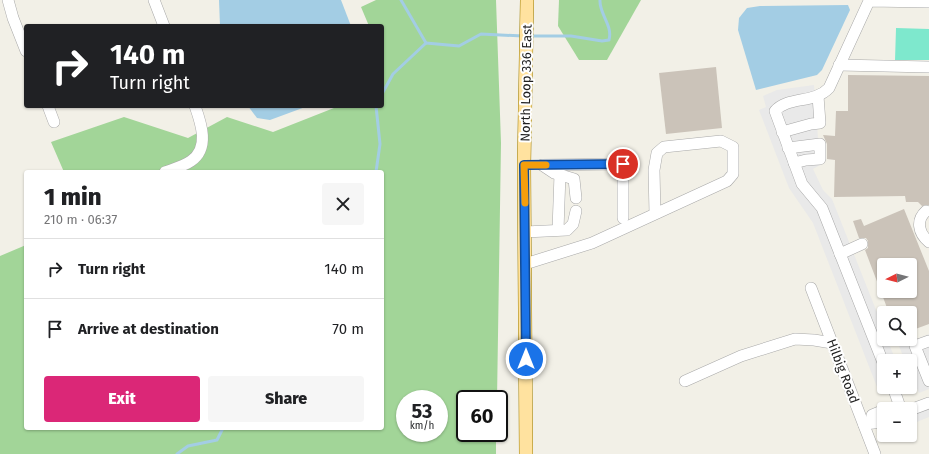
<!DOCTYPE html>
<html lang="en">
<head>
<meta charset="utf-8">
<style>
	body { margin:0; font-family:"Fira Sans",sans-serif; background:#f6f6f6; color:#202124; height:100vh; display:flex; flex-direction:column; font-size:15px; white-space:nowrap }
	* { box-sizing:border-box; margin:0 }
	p { font-size:13px; color:#757577 }
	.icon { flex:none; width:22px; height:22px; fill:none; stroke:currentColor; stroke-width:2; stroke-linecap:round; stroke-linejoin:round }
	.map { position:relative; flex:1; overflow:hidden }
	.side { position:absolute; left:24px; top:170px; width:360px; height:260px; display:flex; flex-direction:column; background:#fff; border-radius:4px; box-shadow:0 1px 3px #0004 }
	.side>* { flex:none }
	.top-card { position:absolute; left:24px; top:24px; width:360px; height:84px; border-radius:4px; box-shadow:0 1px 3px #0004; background:#202124; color:#fff; overflow:hidden }
	.needle { width:26px; rotate:264deg }
	.tools { position:absolute; left:877px; top:258px; display:grid; gap:8px }
	.tools a { display:grid; place-items:center; width:40px; height:40px; border-radius:4px; background:#fff; box-shadow:0 1px 3px #0004; font-size:20px }
	.speed { position:absolute; left:396px; top:390px; display:flex; gap:8px; font-size:20px; font-weight:700; text-align:center }
	.speed>* { display:grid; place-content:center; width:52px; height:52px; border-radius:50%; background:#fff; box-shadow:0 1px 3px #0004; line-height:1 }
	.speed small { font-size:10px; font-weight:400 }
	.speed .limit { border:2px solid #111; border-radius:6px; background:#fff; color:#111 }
	.pin { position:absolute; display:grid; place-items:center; width:34px; height:34px; color:#fff; margin:-17px; border:2px solid #fff; border-radius:50%; box-shadow:0 1px 4px #0007 }
	.me { position:absolute; width:44px; margin:-22px; rotate:0deg; stroke-linejoin:round; filter:drop-shadow(0 0 3px #0008) }
	.turn { display:flex; align-items:center; gap:14px; height:84px; padding:0 20px; font-size:18px }
	.turn .icon { width:52px; height:52px; stroke-width:2.5 }
	.turn b { display:block; font-size:28px; line-height:34px }
	.round { display:grid; place-items:center; flex:none; width:42px; height:42px; border-radius:4px; background:#f6f6f6 }
	.summary { display:flex; align-items:center; justify-content:space-between; height:68px; padding:0 20px }
	h1 { font-size:24px; font-weight:800; line-height:30px }
	.cta { display:flex; gap:8px; margin-top:auto; padding:8px 20px }
	.cta a { flex:1; height:46px; border-radius:4px; background:#db2777; color:#fff; font-size:16px; font-weight:800; line-height:46px; text-align:center }
	.cta a+a { background:#f6f6f6; color:#202124 }
	ul { padding:0; list-style:none }
	li { display:flex; align-items:center; gap:12px; height:60px; padding:0 20px; border-top:1px solid #e0e0e0 }
	li div { flex:1 }
	li b { display:block; font-size:15px }
	li em { font-style:normal }
	.map>svg:first-child { display:block }
	.forest { fill:#a2d598; fill-rule:evenodd }
	.pitch { fill:#7ee8cd }
	.parking { fill:#e9e9e9 }
	.water { fill:#a3cde4 }
	.lines { fill:none; stroke-linecap:round; stroke-linejoin:round }
	.stream { stroke:#a3cde4; stroke-width:3 }
	.building { fill:#cbc3b9; fill-rule:evenodd }
	.minor-casing { stroke:#a8a8a8; stroke-width:12 }
	.major-casing { stroke:#9e7e00; stroke-width:14 }
	.minor { stroke:#fff; stroke-width:11 }
	.major { stroke:#ffe29f; stroke-width:13 }
	.route-casing { stroke:#114b97; stroke-width:10 }
	.route { stroke:#1a73e8; stroke-width:7 }
	.slow { stroke:#f59e0b; stroke-width:7 }
	.labels { text-anchor:middle; dominant-baseline:central; stroke-width:4; stroke-linejoin:round; paint-order:stroke }
	.street-label { font-size:13px; fill:#212121; stroke:#fff }
</style>
</head>
<body>
<div class="map">
<svg width="929" height="454" viewBox="0 0 929 454">
	<rect width="100%" height="100%" fill="#f2f0e7"/>
	<g class="forest">
		<path d="M376,0H496L501,143L497,399H465V433H496V454H0V256L26,245V428H382V172H64L51,142L124,117L188,138L227,117L273,132L339,106H382V26H369L361,7ZM405,399H439V433H405Z"/>
		<polygon points="559,0 641,0 607,60 579,60 558,26"/>
	</g>
	<polygon class="pitch" points="896,28 929,29 929,60 895,60"/>
	<g class="parking">
		<polygon points="814,85 820,165 813,169 823,190 832,199 884,330 884,339 887,339 896,361 884,361 884,387 892,387 879,392 813,223 789,188 759,110 766,107 763,96 777,90"/>
		<polygon points="929,334 929,389 919,393 910,372 910,361 905,361 899,346"/>
		<polygon points="929,407 929,417 912,424 910,414"/>
	</g>
	<g class="water">
		<polygon points="219,0 341,0 351,26 220,26"/>
		<polygon points="848,5 850,10 822,70 817,75 756,90 738,30 739,18 747,8 760,6"/>
		<polygon points="248,106 308,106 270,120 257,118"/>
	</g>
	<g class="lines">
		<g class="stream">
			<polyline points="401,0 426,43"/>
			<path d="M529,36H571L602,41L609,40C613,25 599,14 600,0"/>
			<polyline points="426,43 459,46 481,34 523,36"/>
			<polyline points="382,94 393,74 426,43"/>
			<polyline points="376,172 380,144 376,106"/>
			<polyline points="177,454 188,446 217,440 223,428"/>
		</g>
	</g>
	<g class="building">
		<polygon points="716,67 722,128 666,134 659,73"/>
		<polygon points="848,75 929,76 929,205 922,206 918,202 906,202 905,196 834,197 835,160 827,159 827,144 823,135 835,136 836,111 848,111"/>
		<path d="M904,209L929,271V324L910,331V313H889L865,250L868,248V241L866,238H859L853,221L861,219L864,226ZM884,265H910V291H884Z"/>
	</g>
	<g class="lines">
		<defs>
			<g id="minor">
				<polyline points="8,0 13,18 26,51"/>
				<polyline points="154,0 164,26"/>
				<polyline points="839,65 929,67"/>
				<polyline points="48,106 54,122"/>
				<polyline points="782,132 811,124 820,123 818,96"/>
				<polyline points="788,148 820,144 820,159 806,160 794,163"/>
				<path d="M165,172C173,169 184,166 191,161C210,148 201,123 195,106"/>
				<polyline points="576,198 574,179 554,173 542,165 623,164 623,218"/>
				<path d="M926,211C916,220 918,233 929,242"/>
				<polyline points="558,230 560,174"/>
				<polyline points="525,232 567,230 573,224 576,211"/>
				<polyline points="840,254 862,244"/>
				<polyline points="525,264 592,243 727,181 733,174 733,147 721,141 664,147 657,153 654,170 655,214"/>
				<polyline points="811,288 875,454"/>
				<polyline points="929,341 915,346 929,381"/>
				<path d="M884,365L822,208L802,184L775,111C788,96 814,104 829,88L869,1L929,2"/>
				<polyline points="685,381 741,356 795,339 814,340 832,343"/>
				<polyline points="893,387 900,407 904,409"/>
				<polyline points="910,410 929,403"/>
				<polyline points="871,422 872,415 884,410"/>
				<path d="M864,425C871,422 877,424 884,421"/>
			</g>
			<polyline id="major" points="526,454 524,165 527,0"/>
		</defs>
		<use href="#minor" class="minor-casing"/>
		<use href="#major" class="major-casing"/>
		<use href="#minor" class="minor"/>
		<use href="#major" class="major"/>
	</g>
	<g class="lines">
		<defs>
			<polyline id="route" points="526,359 524,165 623,164"/>
		</defs>
		<use href="#route" class="route-casing"/>
		<use href="#route" class="route"/>
		<polyline class="slow" points="525,203 524,165 546,165"/>
	</g>
	<g class="labels">
		<g class="street-label">
			<text transform="translate(526 83) rotate(-89)">North Loop 336 East</text>
			<text transform="translate(843 371) rotate(69)">Hilbig Road</text>
		</g>
	</g>
</svg>
<div class="tools">
<a><svg class="needle" viewBox="-14 -14 28 28"><path d="M0-13l5 13h-10z" fill="#e53935"/><path d="M0 13l5-13h-10z" fill="#757577"/></svg></a>
<a><svg class="icon" aria-label="search" viewBox="0 0 24 24"><circle cx="10" cy="10" r="6"/><path d="M15 15l6 6"/></svg></a>
<a>+</a>
<a>−</a>
</div>
<div class="speed"><div>53<small>km/h</small></div><div class="limit">60</div></div>
<div class="pin" style="left:623px;top:164px;background:#d93025"><svg class="icon" aria-label="arrive" viewBox="0 0 24 24"><path d="M6 21V4h12l-3 4 3 4H6"/></svg></div>
<svg class="me" style="left:526px;top:359px" viewBox="-20 -20 40 40"><circle r="17" fill="#1a73e8" stroke="#fff" stroke-width="3"/><path d="M0-11L8 9 0 5-8 9z" fill="#fff"/></svg>
<div class="top-card">
<div class="turn"><svg class="icon" aria-label="right" viewBox="0 0 24 24"><path d="M7 20v-9h11M14 6l5 5-5 5"/></svg><div><b>140 m</b>Turn right</div></div>
</div>
<section class="side">
<div class="summary"><div><h1>1 min</h1><p>210 m · 06:37</p></div><a class="round"><svg class="icon" aria-label="close" viewBox="0 0 24 24"><path d="M6 6l12 12M18 6L6 18"/></svg></a></div>
<ul>
<li><svg class="icon" aria-label="right" viewBox="0 0 24 24"><path d="M7 20v-9h11M14 6l5 5-5 5"/></svg><div><b>Turn right</b></div><em>140 m</em></li>
<li><svg class="icon" aria-label="arrive" viewBox="0 0 24 24"><path d="M6 21V4h12l-3 4 3 4H6"/></svg><div><b>Arrive at destination</b></div><em>70 m</em></li>
</ul>
<div class="cta"><a>Exit</a><a>Share</a></div>
</section>
</div>
</body>
</html>
